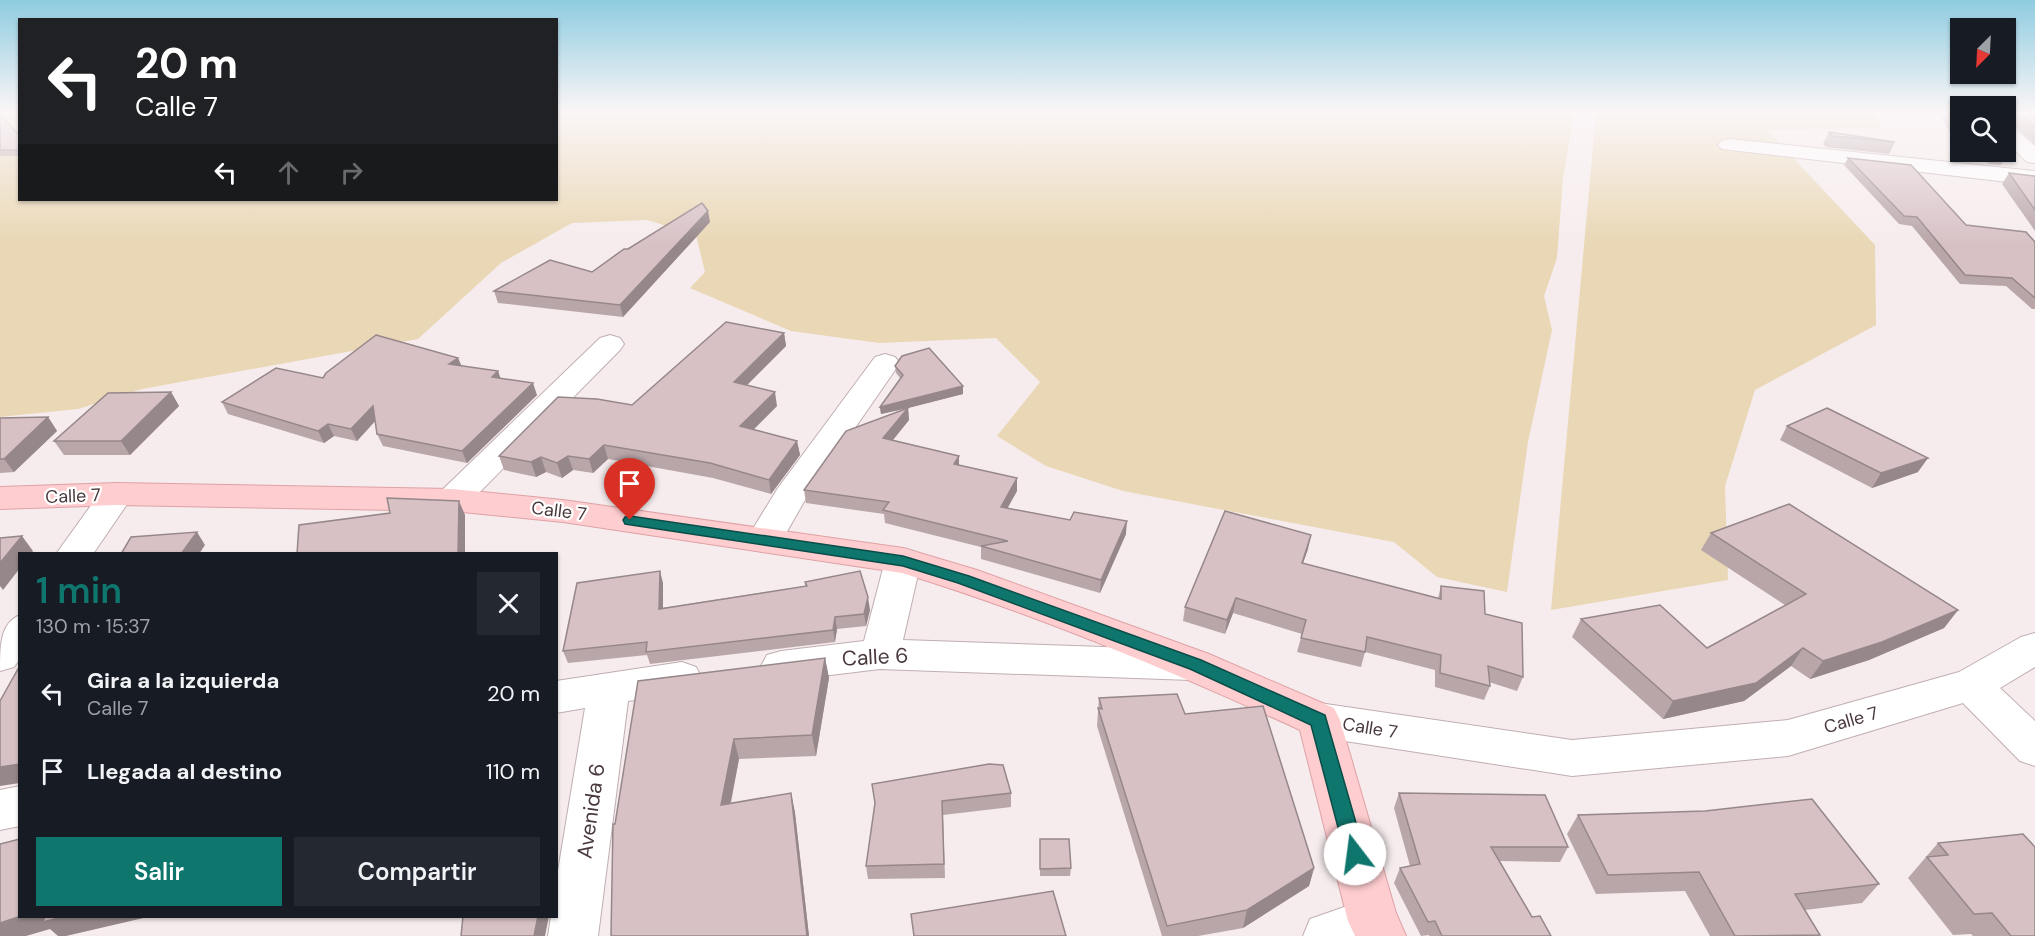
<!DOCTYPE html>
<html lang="es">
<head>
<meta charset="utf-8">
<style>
	body { margin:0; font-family:"DM Sans",sans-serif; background:#242831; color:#f1f3f6; height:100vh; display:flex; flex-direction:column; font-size:22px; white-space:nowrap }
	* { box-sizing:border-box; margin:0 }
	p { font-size:20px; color:#9ea1a6 }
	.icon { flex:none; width:33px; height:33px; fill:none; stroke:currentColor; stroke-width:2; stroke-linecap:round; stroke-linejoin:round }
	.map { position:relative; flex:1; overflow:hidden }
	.details { position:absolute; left:18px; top:552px; width:540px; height:366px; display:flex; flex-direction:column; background:#171b24; border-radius:0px; box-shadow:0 2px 4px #0004 }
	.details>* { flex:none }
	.top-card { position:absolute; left:18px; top:18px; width:540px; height:183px; border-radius:0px; box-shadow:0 2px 4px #0004; background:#202124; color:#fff; overflow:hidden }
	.needle { width:39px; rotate:204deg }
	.tools { position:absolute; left:1950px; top:18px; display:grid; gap:12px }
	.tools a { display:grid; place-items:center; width:66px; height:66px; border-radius:0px; background:#171b24; box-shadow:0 2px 4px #0004; font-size:30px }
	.pin { position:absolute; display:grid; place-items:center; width:51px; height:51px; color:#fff; margin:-62px -26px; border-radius:50% 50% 50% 0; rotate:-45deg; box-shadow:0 0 6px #0007 }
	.pin .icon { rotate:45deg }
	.me { position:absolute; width:66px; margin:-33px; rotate:345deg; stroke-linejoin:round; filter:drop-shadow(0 0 4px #0008) }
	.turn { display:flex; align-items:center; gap:21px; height:126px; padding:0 18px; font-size:27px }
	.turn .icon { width:78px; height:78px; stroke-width:2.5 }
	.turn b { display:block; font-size:42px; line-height:51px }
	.lanes { display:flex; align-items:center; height:57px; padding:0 18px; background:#0003; justify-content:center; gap:30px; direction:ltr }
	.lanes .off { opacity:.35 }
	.round { display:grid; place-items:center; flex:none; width:63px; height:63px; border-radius:0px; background:#242831 }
	.summary { display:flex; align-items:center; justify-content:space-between; height:102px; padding:0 18px }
	h1 { font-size:36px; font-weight:600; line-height:45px; color:#0f766e }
	.cta { display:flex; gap:12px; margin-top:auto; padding:12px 18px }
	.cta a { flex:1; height:69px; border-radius:0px; background:#0f766e; color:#fff; font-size:24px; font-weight:600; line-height:69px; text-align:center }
	.cta a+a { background:#242831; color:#f1f3f6 }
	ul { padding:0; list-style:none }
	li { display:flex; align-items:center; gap:18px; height:78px; padding:0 18px }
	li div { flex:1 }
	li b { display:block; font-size:22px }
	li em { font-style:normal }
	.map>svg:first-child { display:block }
	.green { fill:#e9d7b5 }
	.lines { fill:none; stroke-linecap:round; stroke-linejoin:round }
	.minor-casing { stroke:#c1aeb1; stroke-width:2 }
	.secondary-casing { stroke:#dea2a6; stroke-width:2 }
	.minor { fill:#fff; fill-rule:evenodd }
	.secondary { fill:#fecdcf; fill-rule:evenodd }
	.wall { fill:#b9a6a9 }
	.shaded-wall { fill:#96878a }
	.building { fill:#d7c1c5; stroke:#96878a; stroke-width:1.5 }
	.route { fill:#0f766e; stroke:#0a4d48; stroke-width:1.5 }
	.labels { text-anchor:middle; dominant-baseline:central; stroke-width:4.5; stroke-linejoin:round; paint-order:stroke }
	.street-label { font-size:18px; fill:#4a393c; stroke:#fff }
	.near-street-label { font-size:21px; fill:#4a393c; stroke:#fff }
</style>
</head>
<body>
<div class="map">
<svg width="2035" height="936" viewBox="0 0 2035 936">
	<rect width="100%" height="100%" fill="#f6eced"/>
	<g class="green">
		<polygon points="0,113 19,113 20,200 556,200 557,113 1574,113 1563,178 1557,258 1544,296 1552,330 1528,442 1507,592 1437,577 1394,542 1123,491 1046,466 997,436 1040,382 996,338 879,343 791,331 690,288 705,272 696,235 647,220 572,223 501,263 418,339 142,389 78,409 0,417"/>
		<polygon points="1596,113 1877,113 1880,127 1767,130 1875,245 1876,325 1755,390 1725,486 1728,580 1551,610"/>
	</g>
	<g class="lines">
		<defs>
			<g id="minor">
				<polygon points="2006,126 2013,128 2035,146 2035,163 2027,162 2006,142"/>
				<polygon points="1729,139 2035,171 2035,185 1722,149 1718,145 1722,141"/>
				<polygon points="610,335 620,338 624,344 620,350 464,508 452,511 440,508 435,500 440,492 600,338"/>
				<polygon points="885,354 895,357 900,363 805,500 777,549 764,552 751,549 746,540 778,488 875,357"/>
				<polygon points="117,483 129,486 134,494 93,554 56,554 105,486"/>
				<polygon points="903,548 916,552 921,561 903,640 1191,650 1205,654 1211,665 1205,676 1191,680 880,669 781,681 767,677 761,666 767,655 781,651 864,641 885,561 890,552"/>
				<path d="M20,615V659L14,667L0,671C0,646 0,623 20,615Z"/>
				<polygon points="2035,633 2035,667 2000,688 2035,721 2035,766 2020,761 1963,703 1788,756 1572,776 1319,737 1304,732 1298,720 1304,708 1319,703 1572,740 1788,720 1959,672 2021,637"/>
				<polygon points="682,662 696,667 702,678 696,689 682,694 628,701 598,936 548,936 551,916 556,916 556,883 585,708 556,713 556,681"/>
				<polygon points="20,786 20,826 0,830 0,790"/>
				<polygon points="1373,897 1391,904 1398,921 1391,936 1303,936 1310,919"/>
			</g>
			<path id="secondary" d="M117,483L452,489L563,500L903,548L977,570L1209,654L1334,708L1340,720L1396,913L1406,936H1355L1348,921L1300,730C1171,671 1038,615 902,573L563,522L452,511L117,505L0,509V487Z"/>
		</defs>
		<use href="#minor" class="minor-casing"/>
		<use href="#secondary" class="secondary-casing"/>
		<use href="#minor" class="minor"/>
		<use href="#secondary" class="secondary"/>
	</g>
	<g class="wall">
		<polygon points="1938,113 1960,113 1960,140 1955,139"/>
		<polygon points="2006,113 2035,113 2035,145 2014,126 2011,125 2011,133 2006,143"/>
		<polygon points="0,115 20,136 20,156 0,156"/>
		<polygon points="1829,132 1895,142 1889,154 1826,147 1823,144"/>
		<polygon points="1988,152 2005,159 2001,165 1989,164 1984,158"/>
		<polygon points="1848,158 1966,225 2035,242 2035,309 2032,309 2006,286 1960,284 1912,226 1899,224 1844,165"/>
		<polygon points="2009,173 2035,176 2035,231 2002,184"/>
		<polygon points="710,222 623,317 498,303 494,291 592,272 628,249"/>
		<polygon points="784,333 786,346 747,385 777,406 754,429 797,441 800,455 771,494 713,478 608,459 593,473 573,470 562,478 546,472 536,477 504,470 499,456 632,405"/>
		<polygon points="461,366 498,371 500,378 537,395 467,463 383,446 377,434 375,421 357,441 334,436 324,443 228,414 222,402 323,378"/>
		<polygon points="895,366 963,394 908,408 909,420 893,440 959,456 959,465 1017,478 1017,491 1007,508 1126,534 1100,593 981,559 981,547 885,523 884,514 806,503 804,490 908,408 881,414 880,407 901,379 896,373"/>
		<polygon points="171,392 179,406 130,455 64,455 54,441"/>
		<polygon points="48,417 57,431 14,472 0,473 0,418"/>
		<polygon points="1787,426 1918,472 1872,488 1780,440"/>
		<polygon points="1711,533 1958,610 1944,628 1869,660 1810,679 1791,666 1744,701 1663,719 1572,637 1581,619 1707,648 1785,605 1701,550"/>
		<polygon points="1308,549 1303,563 1438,598 1441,586 1485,614 1523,677 1517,691 1489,682 1490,686 1484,700 1435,687 1435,670 1365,652 1361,667 1297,652 1302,634 1233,613 1225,634 1183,621 1185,607"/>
		<polygon points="805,582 870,610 866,626 837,629 835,642 650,664 647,655 568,663 563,651 663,583 663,608 805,586"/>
		<polygon points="825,658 829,678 816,756 739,759 731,803 791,793 795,813 809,936 611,936 615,824"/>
		<polygon points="1099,698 1185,714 1314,868 1309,886 1243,928 1198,936 1162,936 1097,726"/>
		<polygon points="1011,793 1011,807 943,815 945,878 868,879 866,866 875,803"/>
		<polygon points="1399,793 1568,847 1560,862 1500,861 1532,917 1551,936 1429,936 1429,935 1421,936 1394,883 1400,868 1410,866 1394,808"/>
		<polygon points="1578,815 1879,884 1862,903 1805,910 1820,935 1819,936 1710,936 1685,891 1596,894 1567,834"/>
		<polygon points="1040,839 1071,868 1070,876 1040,876"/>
		<polygon points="1938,843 2035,936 1973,936 1971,934 1953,935 1908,878"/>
	</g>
	<g class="shaded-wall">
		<polygon points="708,211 710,222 623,317 620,305"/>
		<polygon points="784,333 786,346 737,395 734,382"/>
		<polygon points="458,358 463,369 449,364"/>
		<polygon points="498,371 502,383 492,377"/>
		<polygon points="533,383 537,395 467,463 462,451"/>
		<polygon points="963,386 963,394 908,408 909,420 884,451 883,438 908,408 881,414 880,407"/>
		<polygon points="171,392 179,406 130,455 121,441"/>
		<polygon points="775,392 777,406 743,440 740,426"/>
		<polygon points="373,406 378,418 357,441 351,429"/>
		<polygon points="48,417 57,431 14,472 4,459"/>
		<polygon points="328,424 334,436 324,443 318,431"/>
		<polygon points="797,441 800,455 771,494 769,480"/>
		<polygon points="604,445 608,459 593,473 589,459"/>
		<polygon points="568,456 573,470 562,478 557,463"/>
		<polygon points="959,456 959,469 954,464"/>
		<polygon points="541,457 546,472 536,477 531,462"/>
		<polygon points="1928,458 1918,472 1872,488 1881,473"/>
		<polygon points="1017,478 1017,491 1001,520 1001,507"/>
		<polygon points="459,501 465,515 465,554 455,554"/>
		<polygon points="1127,521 1126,534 1100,593 1101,580"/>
		<polygon points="197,532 205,545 199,554 181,554"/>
		<polygon points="1311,535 1308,549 1298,577 1302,563"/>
		<polygon points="22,536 33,551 31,554 20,554 20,568 3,590 0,586 0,563"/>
		<polygon points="660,571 663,583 663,621 659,609"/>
		<polygon points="868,597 870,610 866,626 864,614"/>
		<polygon points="1236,598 1233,613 1225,634 1227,620"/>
		<polygon points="1958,610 1944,628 1869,660 1810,679 1823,661"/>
		<polygon points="835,617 837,629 835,642 833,630"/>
		<polygon points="1803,648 1791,666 1744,701 1663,719 1673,701"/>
		<polygon points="825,658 829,678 816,756 812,735"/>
		<polygon points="734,739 739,759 726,825 721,805"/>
		<polygon points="20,764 20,783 0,786 0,767"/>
		<polygon points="791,793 795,813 809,936 807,936"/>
		<polygon points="1314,868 1309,886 1243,928 1247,910"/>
		<polygon points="21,916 152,916 66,936 58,936 50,929 26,936 0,936 0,923"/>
		<polygon points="538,916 549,916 545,936 534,936"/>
	</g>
	<g class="building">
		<polygon points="1951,113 1960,113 1960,128"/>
		<polygon points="2006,113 2013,113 2010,115 2011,133 2006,132"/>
		<polygon points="2014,113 2035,113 2035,128 2021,115"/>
		<polygon points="0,115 20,136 20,150 0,150"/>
		<polygon points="1829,132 1895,142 1832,136"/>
		<polygon points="1988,152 1993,152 2005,159 1992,158"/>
		<polygon points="1848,158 1911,165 1966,225 2026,232 2035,242 2035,298 2012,278 1965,275 1917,217 1904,216"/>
		<polygon points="2009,173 2035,176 2035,210"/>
		<polygon points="702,203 708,211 620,305 494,291 550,260 592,272 624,249 628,249"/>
		<polygon points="726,322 784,333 734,382 775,392 740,426 797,441 769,480 710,463 604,445 589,459 568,456 557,463 541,457 531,462 499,456 558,397 597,399 632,405"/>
		<polygon points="376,335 458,358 449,364 498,371 492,377 533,383 462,451 377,434 373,406 351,429 328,424 318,431 222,402 276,368 323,378 326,373"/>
		<polygon points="929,348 963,386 880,407 903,375 895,366 902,356"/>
		<polygon points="171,392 121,441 54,441 108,393"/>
		<polygon points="908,408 883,438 959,456 954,464 1017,478 1001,507 1070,520 1074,512 1127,521 1101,580 981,546 1008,541 883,510 889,502 804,490 846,431"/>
		<polygon points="1827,408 1928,458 1881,473 1787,426"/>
		<polygon points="48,417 4,459 0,459 0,418"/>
		<polygon points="387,498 459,501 458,553 297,554 299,525 390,513"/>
		<polygon points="1789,504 1958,610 1882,642 1823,661 1803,648 1756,683 1673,701 1581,619 1660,605 1707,648 1806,594 1711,533"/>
		<polygon points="1225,511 1311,535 1302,563 1441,599 1441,586 1484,591 1485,614 1522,623 1523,677 1488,666 1490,686 1440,673 1441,655 1367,637 1365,652 1301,638 1306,620 1236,598 1227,620 1185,607"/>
		<polygon points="197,532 181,554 121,554 131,537"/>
		<polygon points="22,536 0,563 0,538"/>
		<polygon points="660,571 659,609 807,586 805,582 860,571 868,597 864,614 835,617 833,630 646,652 647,642 563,651 577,583"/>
		<polygon points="825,658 812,735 734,739 721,805 791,793 807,936 611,936 613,824 615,824 638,681"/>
		<polygon points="18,669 20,669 20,764 0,767 0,701"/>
		<polygon points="1177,694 1185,714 1263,706 1314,868 1247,910 1167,926 1098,708 1102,709 1099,698"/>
		<polygon points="989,764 1003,765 1011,793 942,801 944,864 866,866 875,803 872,784"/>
		<polygon points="1399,793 1545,795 1568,847 1491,847 1532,917 1540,916 1551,936 1442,936 1435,921 1428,922 1400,868 1420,864"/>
		<polygon points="1812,799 1879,884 1795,894 1820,935 1735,936 1699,872 1608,875 1578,815 1705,811"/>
		<polygon points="2023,834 2035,847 2035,936 2011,936 1992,913 1974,914 1927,857 1948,855 1938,843"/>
		<polygon points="20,839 20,916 21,916 0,923 0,844"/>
		<polygon points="1040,839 1069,839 1071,868 1040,869"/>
		<polygon points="1053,891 1066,936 914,936 911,914"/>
		<polygon points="45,916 66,916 43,922"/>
		<polygon points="463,916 538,916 534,936 461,936"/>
	</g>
	<linearGradient id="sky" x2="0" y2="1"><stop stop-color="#8fcce0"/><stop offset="0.46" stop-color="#fbf6f7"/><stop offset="1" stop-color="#fbf6f7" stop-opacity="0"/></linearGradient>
	<rect width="2035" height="244" fill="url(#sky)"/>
	<polygon class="route" points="630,516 903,556 969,576 1201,660 1325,715 1365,854 1362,860 1355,863 1348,860 1345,854 1311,725 1190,669 958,583 903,566 625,524 623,520 625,517"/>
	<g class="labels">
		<g class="street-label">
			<text transform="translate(73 496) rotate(-2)">Calle 7</text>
			<text transform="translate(559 511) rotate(7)">Calle 7</text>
			<text transform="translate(1851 720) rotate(-16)">Calle 7</text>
			<text transform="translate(1370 728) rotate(9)">Calle 7</text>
		</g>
		<g class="near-street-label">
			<text transform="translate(875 657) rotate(-3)">Calle 6</text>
			<text transform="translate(591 811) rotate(-82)">Avenida 6</text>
		</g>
	</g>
</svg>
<div class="tools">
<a><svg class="needle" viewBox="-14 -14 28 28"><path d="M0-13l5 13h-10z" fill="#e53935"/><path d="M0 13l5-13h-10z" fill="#9ea1a6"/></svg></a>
<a><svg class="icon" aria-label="search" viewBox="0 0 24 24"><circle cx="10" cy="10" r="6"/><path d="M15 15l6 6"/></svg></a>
</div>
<div class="pin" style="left:630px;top:520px;background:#d93025"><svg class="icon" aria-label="arrive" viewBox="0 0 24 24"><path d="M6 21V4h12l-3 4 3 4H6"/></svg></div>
<svg class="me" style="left:1355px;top:854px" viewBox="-20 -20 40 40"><circle r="19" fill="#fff"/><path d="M0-13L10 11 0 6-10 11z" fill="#0f766e"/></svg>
<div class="top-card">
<div class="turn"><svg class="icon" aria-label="left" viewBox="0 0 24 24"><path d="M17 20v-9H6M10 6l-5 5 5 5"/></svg><div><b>20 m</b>Calle 7</div></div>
<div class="lanes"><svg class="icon" aria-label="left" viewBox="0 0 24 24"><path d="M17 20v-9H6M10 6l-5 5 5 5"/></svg><svg class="icon off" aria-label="ahead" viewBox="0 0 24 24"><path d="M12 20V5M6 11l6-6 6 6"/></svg><svg class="icon off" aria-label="right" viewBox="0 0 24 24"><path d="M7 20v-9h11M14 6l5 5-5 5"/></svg></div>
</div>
<section class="details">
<div class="summary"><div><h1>1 min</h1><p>130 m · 15:37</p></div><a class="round"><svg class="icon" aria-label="close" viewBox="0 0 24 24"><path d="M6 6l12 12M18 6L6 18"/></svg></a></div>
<ul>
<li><svg class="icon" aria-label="left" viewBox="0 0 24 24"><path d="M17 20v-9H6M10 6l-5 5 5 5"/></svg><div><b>Gira a la izquierda</b><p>Calle 7</p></div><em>20 m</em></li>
<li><svg class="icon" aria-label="arrive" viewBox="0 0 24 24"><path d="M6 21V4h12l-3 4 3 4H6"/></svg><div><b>Llegada al destino</b></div><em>110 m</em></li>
</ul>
<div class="cta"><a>Salir</a><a>Compartir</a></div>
</section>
</div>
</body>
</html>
